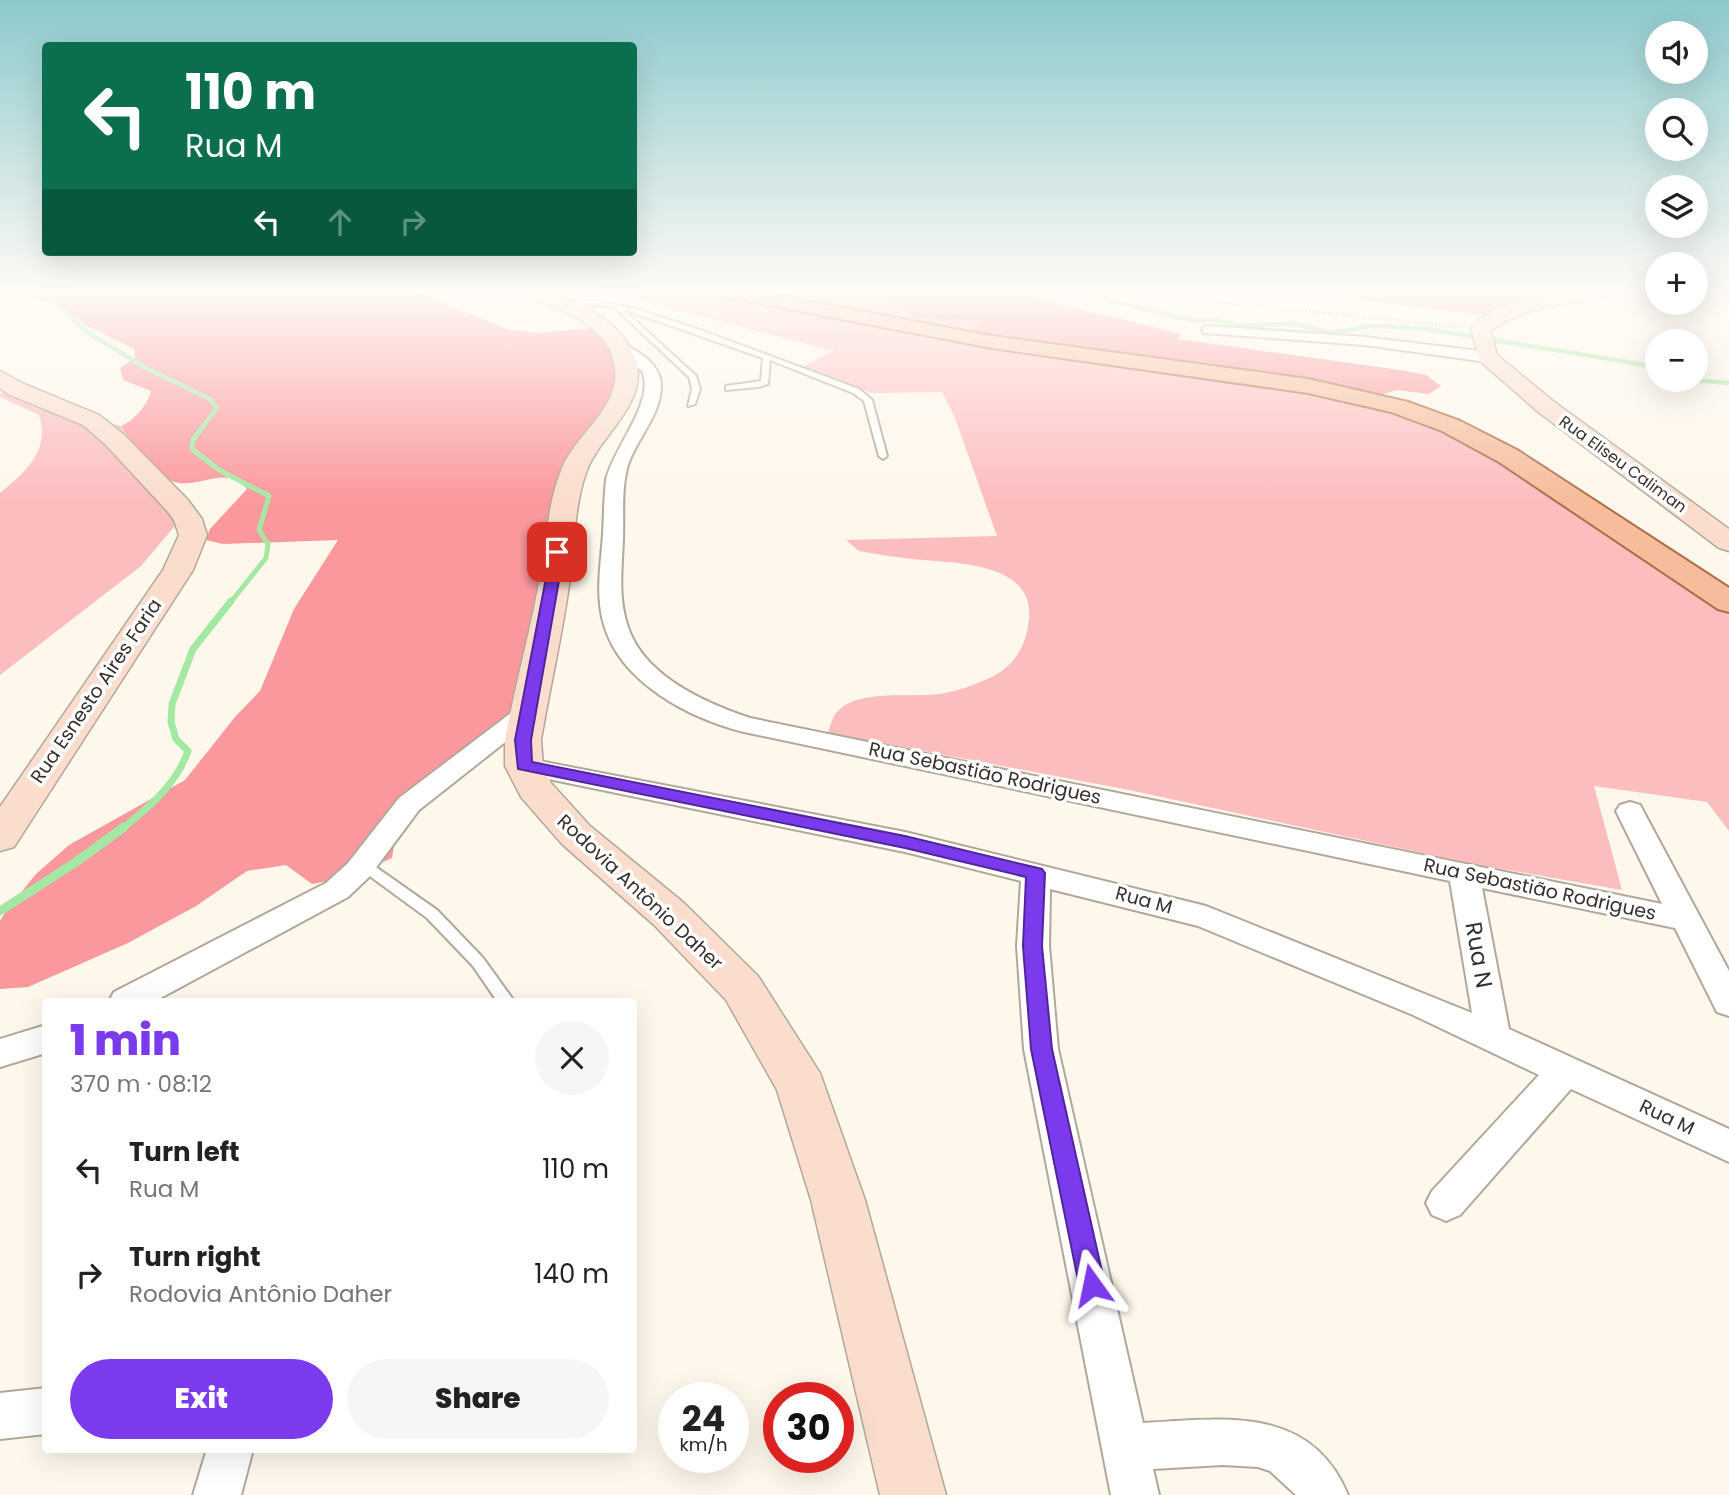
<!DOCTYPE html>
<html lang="en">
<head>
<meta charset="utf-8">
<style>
	body { margin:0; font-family:Poppins,sans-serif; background:#f6f6f6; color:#222; height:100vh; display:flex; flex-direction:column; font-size:26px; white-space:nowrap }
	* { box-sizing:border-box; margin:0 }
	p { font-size:23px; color:#767676 }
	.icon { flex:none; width:38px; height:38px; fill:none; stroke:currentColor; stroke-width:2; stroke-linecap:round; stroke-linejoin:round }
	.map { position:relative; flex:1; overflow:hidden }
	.sheet { position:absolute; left:42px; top:998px; width:595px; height:455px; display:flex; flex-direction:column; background:#fff; border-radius:7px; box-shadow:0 7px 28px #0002 }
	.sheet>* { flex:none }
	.guide { position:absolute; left:42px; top:42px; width:595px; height:214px; border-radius:7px; box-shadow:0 7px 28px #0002; background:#0b6e4f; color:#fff; overflow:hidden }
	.fabs { position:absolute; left:1645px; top:21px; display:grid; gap:14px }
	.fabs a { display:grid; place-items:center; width:63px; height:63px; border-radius:50%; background:#fff; box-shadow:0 7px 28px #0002; font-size:35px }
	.speed { position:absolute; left:658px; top:1382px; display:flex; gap:14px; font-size:35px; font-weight:700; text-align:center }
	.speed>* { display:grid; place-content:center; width:91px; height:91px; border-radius:50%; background:#fff; box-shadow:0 7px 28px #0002; line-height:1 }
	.speed small { font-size:18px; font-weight:400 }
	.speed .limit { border:10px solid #d22; background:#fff; color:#111 }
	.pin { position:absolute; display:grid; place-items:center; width:60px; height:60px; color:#fff; margin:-30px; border-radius:14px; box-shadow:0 4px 10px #0006 }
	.me { position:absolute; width:77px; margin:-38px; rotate:348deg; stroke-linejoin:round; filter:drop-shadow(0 0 5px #0008) }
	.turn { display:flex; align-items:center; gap:24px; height:147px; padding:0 28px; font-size:32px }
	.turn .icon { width:91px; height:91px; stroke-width:2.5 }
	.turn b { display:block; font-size:49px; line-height:60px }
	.lanes { display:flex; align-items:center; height:66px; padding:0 28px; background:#0003; justify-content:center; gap:35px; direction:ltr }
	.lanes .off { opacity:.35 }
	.round { display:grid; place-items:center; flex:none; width:74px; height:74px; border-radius:37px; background:#f6f6f6 }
	.summary { display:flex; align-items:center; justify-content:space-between; height:119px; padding:0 28px }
	h1 { font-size:42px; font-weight:800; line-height:52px; color:#7c3aed }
	.action { display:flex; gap:14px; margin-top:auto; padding:14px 28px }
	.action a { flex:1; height:80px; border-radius:42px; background:#7c3aed; color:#fff; font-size:28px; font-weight:800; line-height:80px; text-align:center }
	.action a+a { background:#f6f6f6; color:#222 }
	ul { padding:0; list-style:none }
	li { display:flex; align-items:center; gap:21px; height:105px; padding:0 28px }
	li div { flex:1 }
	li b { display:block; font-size:26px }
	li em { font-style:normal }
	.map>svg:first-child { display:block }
	.green { fill:#fcbdbf }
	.forest { fill:#fb989e }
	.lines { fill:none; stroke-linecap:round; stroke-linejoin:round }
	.stream-far3 { stroke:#a3e9a3; stroke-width:4.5 }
	.stream-far2 { stroke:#a3e9a3; stroke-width:5 }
	.stream-far1 { stroke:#a3e9a3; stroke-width:7 }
	.stream { stroke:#a3e9a3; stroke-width:9 }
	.lane-casing { stroke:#b1a89a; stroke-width:4 }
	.street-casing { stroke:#b1a89a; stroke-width:4 }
	.secondary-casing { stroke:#b1a89a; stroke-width:3 }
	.primary-casing { stroke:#ae6e49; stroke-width:4 }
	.path { stroke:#b7b1a7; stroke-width:2.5; stroke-dasharray:2 2.5; stroke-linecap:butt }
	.lane { fill:#fff; fill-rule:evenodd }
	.street { fill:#fff; fill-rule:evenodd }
	.secondary { fill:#faddcd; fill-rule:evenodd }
	.primary { fill:#f6bc9b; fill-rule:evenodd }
	.route { fill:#7c3aed; stroke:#51269a; stroke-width:2 }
	.labels { text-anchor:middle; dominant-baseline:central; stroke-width:7; stroke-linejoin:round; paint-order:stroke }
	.far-street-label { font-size:16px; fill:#34302b; stroke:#fff }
	.street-label { font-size:19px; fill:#34302b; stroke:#fff }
	.near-street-label { font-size:23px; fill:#34302b; stroke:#fff }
</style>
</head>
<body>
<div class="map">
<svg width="1729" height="1495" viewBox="0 0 1729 1495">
	<rect width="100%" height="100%" fill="#fef7eb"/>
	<g class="green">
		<path d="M593,292H718L791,308L1368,404L1447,431L1510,466L1729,613V831L1707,802L1594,786L1622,890L1474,864L1129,790L828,733C830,727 832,718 836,713C856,688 911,698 939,694C955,692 971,686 985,680C1012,669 1026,649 1029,619C1035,561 952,563 912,559C894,557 876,554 859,551L846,540L997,536L955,418L942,392L872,393L800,368L834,351L616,294Z"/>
		<polygon points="753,292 875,292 904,309 907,315 925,320 984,319 968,334"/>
		<path d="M11,387L103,422L122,426L126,436L163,476L179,521L141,566L0,675V493C24,473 51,451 39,415L0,397L1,393Z"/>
	</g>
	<g class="forest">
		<path d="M0,292H417L507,329L537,333L592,328L605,342L614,357L617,374L610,402L580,443L518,711L398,822L392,858L348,877L312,884L286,865L247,871L196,906L128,943L28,987L0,989V921L6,911L36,874L69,845L185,780L235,717L260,691L294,609L338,540L223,544L206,540L210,529L247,489C225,462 196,493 169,480C160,476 152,464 145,457C136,447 126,439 122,426C135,419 147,406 151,391L123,380L120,368L135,358L134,349L86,325L50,298L0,299Z"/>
		<polygon points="875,292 1017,292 1019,294 1181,334 1178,339 1400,370 1426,375 1441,386 1429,394 1397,390 1374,397 968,334 983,319 943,320 914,318"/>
		<polygon points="1239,292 1593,292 1520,304 1485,315 1319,295"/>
	</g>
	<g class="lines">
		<g class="stream-far3">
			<polyline points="989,292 1045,292"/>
			<polyline points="1086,292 1115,302 1191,320 1213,320 1242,326 1295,324 1332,333 1371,326 1421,328 1657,367"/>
			<polyline points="0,298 28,297 53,301 89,333 142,366 210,399 217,408 202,428"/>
			<polyline points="1692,380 1729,383"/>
		</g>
		<polyline class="stream-far2" points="203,426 193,440 192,449 219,470 269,496 259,530 268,544 266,558 230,603"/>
		<path class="stream-far1" d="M122,829C149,807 176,785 188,751L176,739L171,722L172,704L193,649L231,601"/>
		<polyline class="stream" points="0,911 76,862 124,827"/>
		<defs>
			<g id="lane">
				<polygon points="595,301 637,309 703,331 859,389 872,400 887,456 883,459 879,456 864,401 853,393 770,360 768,384 758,387 726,390 726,386 761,381 763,358 623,309 696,376 700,389 695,404 688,406 692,389 689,377 614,307 595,305 563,306 560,304 563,302"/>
				<polygon points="365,861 370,863 437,910 483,958 514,1001 497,1001 473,966 427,918 360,869 358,866 360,863"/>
			</g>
			<g id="street">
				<polygon points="1209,326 1365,337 1487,352 1495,357 1487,362 1365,345 1204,333 1202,330 1204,327"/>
				<path d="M619,344C637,348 662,366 661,386C661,415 637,438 628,465C621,489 624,514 623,539C622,567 618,596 627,624C642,675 703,702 750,718L1662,904L1616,811L1620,805L1630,802L1640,805L1729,971V1016L1717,1012L1675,928L1482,888L1509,1029L1729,1129V1162L1571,1089L1460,1215L1446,1221L1432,1215L1426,1203L1432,1191L1539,1075L1413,1015L1198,926L1050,889L1049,946L1058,1049L1143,1423C1223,1419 1310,1404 1348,1495H1296L1270,1471L1258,1467L1223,1465L1153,1469L1159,1495H1111L1024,1049L1017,946L1021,881L905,852L524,774L515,772L511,766L515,760L524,758L905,832L1206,906L1472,1013L1450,881L744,732C689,718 621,683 604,625C595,595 601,564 603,534C604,516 604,498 606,480C613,448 656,401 642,371L612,348Z"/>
				<polygon points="528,704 537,707 541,712 537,717 419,810 369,877 348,897 155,1001 109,1001 114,992 326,883 348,863 399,798 519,707"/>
				<polygon points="46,1025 46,1053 0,1067 0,1039"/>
				<polygon points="46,1388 46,1434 0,1439 0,1393"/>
				<polygon points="207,1449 253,1449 241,1495 193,1495"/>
			</g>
			<g id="secondary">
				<path d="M520,292C562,288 627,320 637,365C645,407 598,437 586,473C574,507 575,542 570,578C563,632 550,686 541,740L543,766L551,783L590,826L684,903L758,976L820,1073L865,1200L946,1495H880L811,1200L777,1090L726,1000L654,925L562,844L521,797L505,766V740C515,686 530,632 540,578C547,541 547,504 562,468C576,434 621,407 615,367C610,325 557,307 522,296Z"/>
				<path d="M1572,292H1612L1603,298C1566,304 1522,306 1491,331L1497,355L1553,401L1729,529V551L1719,548L1537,411L1480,361L1471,329C1491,301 1541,297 1572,292Z"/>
				<polygon points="0,371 24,384 99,415 123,434 188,500 202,519 207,535 193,570 14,847 0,851 0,807 163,570 179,535 174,520 168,512 105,444 83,425 8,394 0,388"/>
			</g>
			<polygon id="primary" points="722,292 759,292 992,336 1308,379 1408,402 1460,421 1517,450 1729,588 1729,612 1718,609 1499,462 1442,431 1391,412 1308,393 992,348 731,298 724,296"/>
		</defs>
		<use href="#lane" class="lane-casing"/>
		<use href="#street" class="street-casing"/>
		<use href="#secondary" class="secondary-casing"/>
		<use href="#primary" class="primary-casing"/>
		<polyline class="path" points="1163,292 1176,298 1463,327"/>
		<use href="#lane" class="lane"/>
		<use href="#street" class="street"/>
		<use href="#secondary" class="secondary"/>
		<use href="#primary" class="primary"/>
	</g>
	<linearGradient id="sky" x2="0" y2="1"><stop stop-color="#8cc9cc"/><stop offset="0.58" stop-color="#fffbf6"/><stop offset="1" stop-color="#fffbf6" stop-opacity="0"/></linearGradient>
	<rect width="1729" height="501" fill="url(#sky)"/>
	<polygon class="route" points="557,549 564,552 531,740 532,762 905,836 1042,869 1045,873 1042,946 1052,1049 1105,1285 1101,1294 1092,1297 1083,1294 1079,1285 1031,1049 1023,946 1026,877 905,848 518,769 515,740 551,552"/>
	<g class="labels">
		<g class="far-street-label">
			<text transform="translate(1623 464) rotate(36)">Rua Eliseu Caliman</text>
		</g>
		<g class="street-label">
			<text transform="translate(96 691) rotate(-56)">Rua Esnesto Aires Faria</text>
			<text transform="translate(985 773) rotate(12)">Rua Sebastião Rodrigues</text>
			<text transform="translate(1540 889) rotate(12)">Rua Sebastião Rodrigues</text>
			<text transform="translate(640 892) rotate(43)">Rodovia Antônio Daher</text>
			<text transform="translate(1144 900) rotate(15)">Rua M</text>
			<text transform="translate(1667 1117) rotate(25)">Rua M</text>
		</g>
		<g class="near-street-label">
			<text transform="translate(1479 955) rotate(80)">Rua N</text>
		</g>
	</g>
</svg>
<div class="fabs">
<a><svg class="icon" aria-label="sound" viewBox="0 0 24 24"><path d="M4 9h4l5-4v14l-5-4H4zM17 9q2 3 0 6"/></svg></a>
<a><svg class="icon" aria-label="search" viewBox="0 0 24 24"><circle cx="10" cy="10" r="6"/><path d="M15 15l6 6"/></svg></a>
<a><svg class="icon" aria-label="layers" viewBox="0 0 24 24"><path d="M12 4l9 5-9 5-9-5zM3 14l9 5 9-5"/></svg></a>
<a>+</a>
<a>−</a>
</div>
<div class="speed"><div>24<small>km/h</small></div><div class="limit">30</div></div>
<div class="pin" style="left:557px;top:552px;background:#d93025"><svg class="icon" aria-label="arrive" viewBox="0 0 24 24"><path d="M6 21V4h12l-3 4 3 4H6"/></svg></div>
<svg class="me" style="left:1092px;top:1285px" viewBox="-20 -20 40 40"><path d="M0-17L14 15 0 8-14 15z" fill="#7c3aed" stroke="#fff" stroke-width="4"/></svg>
<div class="guide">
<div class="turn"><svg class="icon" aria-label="left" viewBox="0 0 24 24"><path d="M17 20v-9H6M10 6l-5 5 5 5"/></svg><div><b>110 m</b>Rua M</div></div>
<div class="lanes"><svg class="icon" aria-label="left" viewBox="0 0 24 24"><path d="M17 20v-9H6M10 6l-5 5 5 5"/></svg><svg class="icon off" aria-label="ahead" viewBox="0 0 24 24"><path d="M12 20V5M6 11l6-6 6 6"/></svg><svg class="icon off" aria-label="right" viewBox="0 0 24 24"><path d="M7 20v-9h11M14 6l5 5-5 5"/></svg></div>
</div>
<section class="sheet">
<div class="summary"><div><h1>1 min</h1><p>370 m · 08:12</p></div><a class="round"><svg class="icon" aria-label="close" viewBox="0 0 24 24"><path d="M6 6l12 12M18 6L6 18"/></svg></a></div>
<ul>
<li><svg class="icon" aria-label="left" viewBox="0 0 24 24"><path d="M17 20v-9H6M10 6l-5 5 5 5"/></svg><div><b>Turn left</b><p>Rua M</p></div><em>110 m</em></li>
<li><svg class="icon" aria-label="right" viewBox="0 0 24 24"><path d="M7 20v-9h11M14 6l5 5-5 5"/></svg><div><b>Turn right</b><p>Rodovia Antônio Daher</p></div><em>140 m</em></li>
</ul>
<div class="action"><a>Exit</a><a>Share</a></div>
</section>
</div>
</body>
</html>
